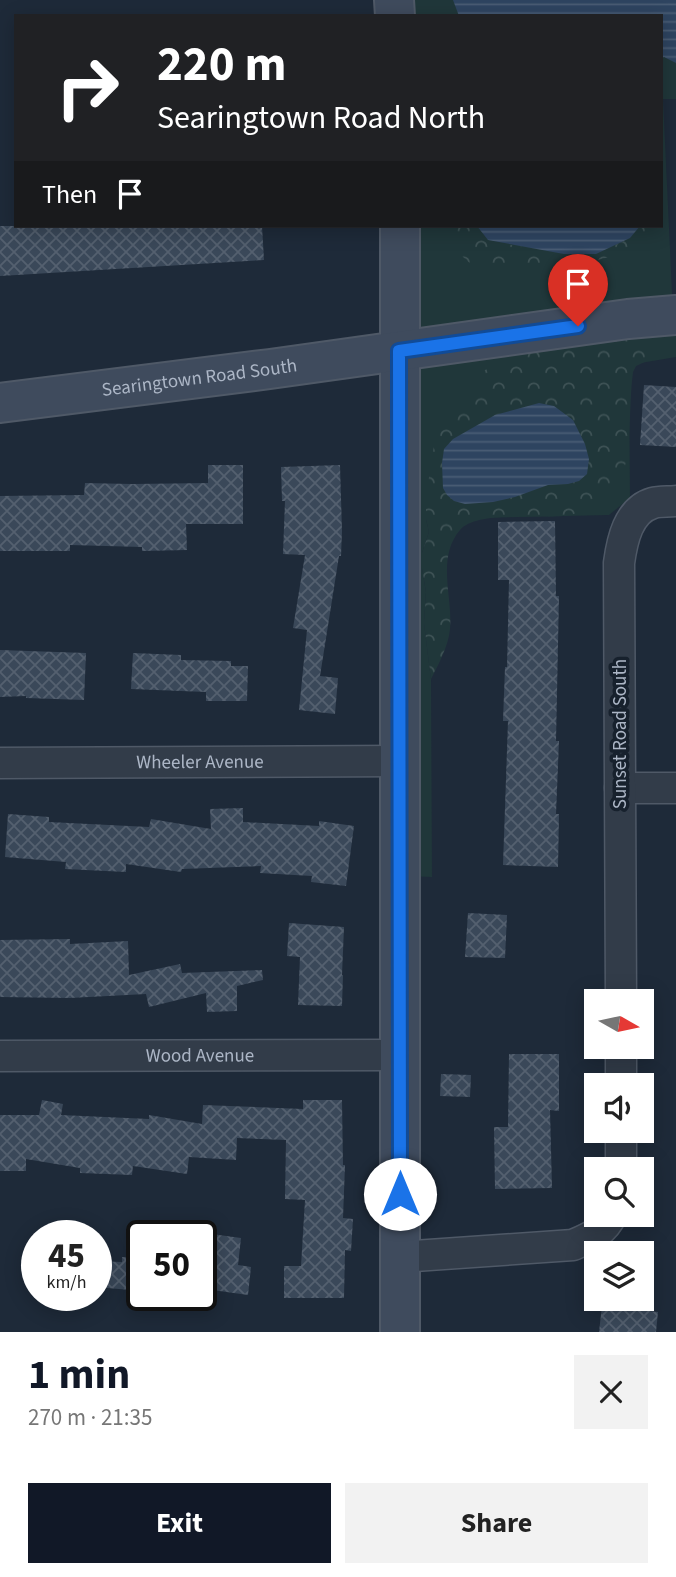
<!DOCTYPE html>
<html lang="en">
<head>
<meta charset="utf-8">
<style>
	body { margin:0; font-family:"Source Sans 3",sans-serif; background:#f2f2f2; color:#222; height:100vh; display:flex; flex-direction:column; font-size:26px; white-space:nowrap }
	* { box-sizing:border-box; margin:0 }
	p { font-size:23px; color:#767676 }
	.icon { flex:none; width:38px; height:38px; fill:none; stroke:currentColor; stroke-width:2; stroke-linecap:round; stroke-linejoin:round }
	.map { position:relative; height:1332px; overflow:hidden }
	.side { display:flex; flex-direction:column; background:#fff; flex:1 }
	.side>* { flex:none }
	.banner { position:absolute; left:14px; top:14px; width:649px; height:214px; border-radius:0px; box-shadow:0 4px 18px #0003; background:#202124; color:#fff; overflow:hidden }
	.needle { width:46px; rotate:99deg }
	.controls { position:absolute; left:584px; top:989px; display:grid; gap:14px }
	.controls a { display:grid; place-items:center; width:70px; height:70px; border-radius:0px; background:#fff; box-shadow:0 4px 18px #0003; font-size:35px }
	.speed { position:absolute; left:21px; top:1220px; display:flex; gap:14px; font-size:35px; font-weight:700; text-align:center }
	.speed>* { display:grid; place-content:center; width:91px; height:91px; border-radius:50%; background:#fff; box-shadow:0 4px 18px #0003; line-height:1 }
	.speed small { font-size:18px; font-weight:400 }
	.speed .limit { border:4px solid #111; border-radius:10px; background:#fff; color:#111 }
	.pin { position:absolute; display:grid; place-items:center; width:60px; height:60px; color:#fff; margin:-72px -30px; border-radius:50% 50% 50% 0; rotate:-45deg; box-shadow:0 0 7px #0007 }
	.pin .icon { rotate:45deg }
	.me { position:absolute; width:77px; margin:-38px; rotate:0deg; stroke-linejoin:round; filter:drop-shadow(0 0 5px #0008) }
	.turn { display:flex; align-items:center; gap:24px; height:147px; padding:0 28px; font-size:32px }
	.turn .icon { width:91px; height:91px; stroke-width:2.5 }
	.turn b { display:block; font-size:49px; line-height:60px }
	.then { display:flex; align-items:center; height:66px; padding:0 28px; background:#0003; gap:14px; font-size:26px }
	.round { display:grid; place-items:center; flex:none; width:74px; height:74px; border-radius:0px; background:#f2f2f2 }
	.headline { display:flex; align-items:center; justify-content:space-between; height:119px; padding:0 28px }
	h1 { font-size:42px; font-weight:700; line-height:52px; color:#111827 }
	.primary-button { display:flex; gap:14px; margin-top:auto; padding:14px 28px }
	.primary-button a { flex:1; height:80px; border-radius:0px; background:#111827; color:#fff; font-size:28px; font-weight:700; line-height:80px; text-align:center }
	.primary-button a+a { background:#f2f2f2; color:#222 }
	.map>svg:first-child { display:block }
	.grass { fill:#20373a }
	.forest { fill:url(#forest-crowns) }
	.water { fill:url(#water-rules) }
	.building { fill:url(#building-cross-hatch) }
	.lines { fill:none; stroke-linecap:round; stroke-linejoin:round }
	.street-casing { stroke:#4f5967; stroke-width:33 }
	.secondary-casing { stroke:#4f5967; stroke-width:42 }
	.street { stroke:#323c49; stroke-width:30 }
	.secondary { stroke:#3f4b5d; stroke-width:38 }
	.route-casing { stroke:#114b97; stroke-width:18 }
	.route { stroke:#1a73e8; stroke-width:12 }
	.labels { text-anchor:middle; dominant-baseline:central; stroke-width:7; stroke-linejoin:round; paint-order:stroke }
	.street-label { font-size:19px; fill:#acb6c6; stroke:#17212d }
</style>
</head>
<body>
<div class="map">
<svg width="676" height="1332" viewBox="0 0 676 1332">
	<defs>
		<pattern id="forest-crowns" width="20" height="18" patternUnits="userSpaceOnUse" patternTransform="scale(1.75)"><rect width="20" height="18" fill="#20373a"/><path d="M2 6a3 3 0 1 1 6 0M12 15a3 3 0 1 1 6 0" fill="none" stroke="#3e5255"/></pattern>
		<pattern id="water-rules" width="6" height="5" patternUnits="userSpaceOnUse" patternTransform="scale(1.75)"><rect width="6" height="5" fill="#2e4460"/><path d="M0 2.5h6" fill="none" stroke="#4a5d75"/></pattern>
		<pattern id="building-cross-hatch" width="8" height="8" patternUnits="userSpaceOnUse" patternTransform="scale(1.75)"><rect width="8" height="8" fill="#3a4859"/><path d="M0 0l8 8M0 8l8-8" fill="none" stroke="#54606f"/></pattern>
	</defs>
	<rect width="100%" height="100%" fill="#1e2a39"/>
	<polygon class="grass" points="401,0 676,0 676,99 663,99 673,314 676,315 676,357 629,365 630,498 609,515 426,519 429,532 422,553 422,568 426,592 424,623 431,679 432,877 406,876 405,226 662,226 662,16 402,16"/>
	<g class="forest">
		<path d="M450,226H477L488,241L564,254H596L630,238L640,226H653L638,249L576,266H474C460,257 451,244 450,226Z"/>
		<path d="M607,339C631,339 648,341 670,350L636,366L633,372C628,409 633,448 620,484C614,499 604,505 589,509C581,512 572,515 563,516C538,518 476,511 460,530C436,558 453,597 450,629C448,647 439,663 431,679L424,623L426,592L422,568V553L429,532L426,519V496L436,433L449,416L466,396L479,374L516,350Z"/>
	</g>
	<g class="water">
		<polygon points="453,0 676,0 676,63 664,57 662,58 662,16 459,16"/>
		<polygon points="477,226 640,226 630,238 596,254 564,254 488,240"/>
		<polygon points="539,403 554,406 573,420 585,444 589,459 587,474 579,481 568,484 548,485 515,497 493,502 465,504 454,501 447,495 443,488 442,463 444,449 453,439 495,415"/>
	</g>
	<g class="building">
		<polygon points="0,226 262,226 264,260 0,276"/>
		<polygon points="644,385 676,387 676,447 640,445"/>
		<polygon points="208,465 243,465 243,524 186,524 187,550 142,551 142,547 70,545 70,551 0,551 0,496 84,495 85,483 132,484 208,483"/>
		<polygon points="340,465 342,531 341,556 339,556 320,676 338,678 335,714 299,710 307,630 293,628 305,555 283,554 285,501 282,501 281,467"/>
		<polygon points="555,521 556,596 559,596 556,741 559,741 556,814 559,814 558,867 503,865 508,721 503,721 505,667 507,667 509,580 498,580 498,522"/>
		<polygon points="0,650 86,653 84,700 26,698 26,696 0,697"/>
		<polygon points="133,653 181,655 181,660 231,661 231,666 248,666 247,701 206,701 206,692 131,689"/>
		<polygon points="243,808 243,822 319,826 319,821 354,826 346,886 311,882 312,876 260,873 261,866 182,869 181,872 126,864 126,872 65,869 66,862 5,857 8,814 49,817 49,822 149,827 151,819 211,829 210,809"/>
		<polygon points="468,913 507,915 505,958 465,957"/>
		<polygon points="289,923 344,927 342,975 343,975 342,1006 298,1005 300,957 287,956"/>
		<polygon points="70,939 70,944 128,941 129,975 180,964 182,973 262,970 263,980 237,986 237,1011 207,1012 206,993 149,1007 146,994 70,998 0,997 0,940"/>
		<polygon points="509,1054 559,1054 559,1111 550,1110 552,1188 495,1189 494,1127 508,1127"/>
		<polygon points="441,1074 471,1075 470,1097 440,1096"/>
		<polygon points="42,1100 63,1104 61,1115 149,1119 149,1115 202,1124 203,1105 303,1109 303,1100 342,1100 343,1165 345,1165 343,1218 353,1219 351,1251 345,1250 344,1298 284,1298 284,1266 301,1266 305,1200 285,1199 286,1140 237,1138 236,1160 189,1157 187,1174 133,1166 132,1175 80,1173 80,1168 26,1159 26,1171 0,1171 0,1115 39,1115"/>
		<polygon points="212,1234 241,1238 238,1265 251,1267 248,1295 205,1289"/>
		<polygon points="122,1257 142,1258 142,1291 96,1287 96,1261 122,1262"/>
		<polygon points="602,1306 658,1312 656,1332 599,1332"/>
	</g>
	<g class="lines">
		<defs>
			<g id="street">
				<path id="s1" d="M0,763L399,761"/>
				<polyline points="620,788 676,788"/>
				<path d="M621,1001L619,563C622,541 628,510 653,503C660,501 669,502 676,501"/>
				<polyline points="621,1046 621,1085"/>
				<path id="s2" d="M0,1056L400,1055"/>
				<polyline points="621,1130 621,1169"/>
				<path d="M400,1257L573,1245C589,1238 604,1232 612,1214"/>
			</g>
			<g id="secondary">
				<polyline points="394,0 395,16"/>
				<polyline points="400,226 400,1332"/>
				<path id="s3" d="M0,403L270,369L628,319L676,315"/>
			</g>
		</defs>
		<use href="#street" class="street-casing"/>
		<use href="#secondary" class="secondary-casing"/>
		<use href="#street" class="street"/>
		<use href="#secondary" class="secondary"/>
	</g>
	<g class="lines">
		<defs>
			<polyline id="route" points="400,1194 399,351 578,326"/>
		</defs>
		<use href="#route" class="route-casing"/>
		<use href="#route" class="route"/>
	</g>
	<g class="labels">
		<g class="street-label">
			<text stroke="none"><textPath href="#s3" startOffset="201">Searingtown Road South</textPath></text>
			<text transform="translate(620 734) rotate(-90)">Sunset Road South</text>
			<text stroke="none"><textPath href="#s1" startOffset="200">Wheeler Avenue</textPath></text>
			<text stroke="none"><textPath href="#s2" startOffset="200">Wood Avenue</textPath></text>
		</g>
	</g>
</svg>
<div class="controls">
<a><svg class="needle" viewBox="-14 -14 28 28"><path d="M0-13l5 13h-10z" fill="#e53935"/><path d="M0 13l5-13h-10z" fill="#767676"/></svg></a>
<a><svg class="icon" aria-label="sound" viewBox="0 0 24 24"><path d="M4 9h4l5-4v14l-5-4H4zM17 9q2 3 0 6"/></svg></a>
<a><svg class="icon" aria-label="search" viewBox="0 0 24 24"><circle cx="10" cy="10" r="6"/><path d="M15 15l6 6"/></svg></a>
<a><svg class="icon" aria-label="layers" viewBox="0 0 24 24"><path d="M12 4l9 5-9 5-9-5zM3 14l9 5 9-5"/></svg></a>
</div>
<div class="speed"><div>45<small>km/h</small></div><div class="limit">50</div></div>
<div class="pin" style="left:578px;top:326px;background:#d93025"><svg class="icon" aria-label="arrive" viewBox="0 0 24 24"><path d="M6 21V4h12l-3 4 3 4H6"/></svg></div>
<svg class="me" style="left:400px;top:1194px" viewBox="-20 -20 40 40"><circle r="19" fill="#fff"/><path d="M0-13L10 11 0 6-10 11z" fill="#1a73e8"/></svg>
<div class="banner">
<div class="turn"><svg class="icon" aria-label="right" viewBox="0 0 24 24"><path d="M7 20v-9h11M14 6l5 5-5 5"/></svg><div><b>220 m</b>Searingtown Road North</div></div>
<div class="then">Then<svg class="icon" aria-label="arrive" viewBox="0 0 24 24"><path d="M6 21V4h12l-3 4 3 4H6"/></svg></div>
</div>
</div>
<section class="side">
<div class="headline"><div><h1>1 min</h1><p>270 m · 21:35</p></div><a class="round"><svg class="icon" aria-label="close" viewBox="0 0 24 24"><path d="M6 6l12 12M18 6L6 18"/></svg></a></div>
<div class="primary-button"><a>Exit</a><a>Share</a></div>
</section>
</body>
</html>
